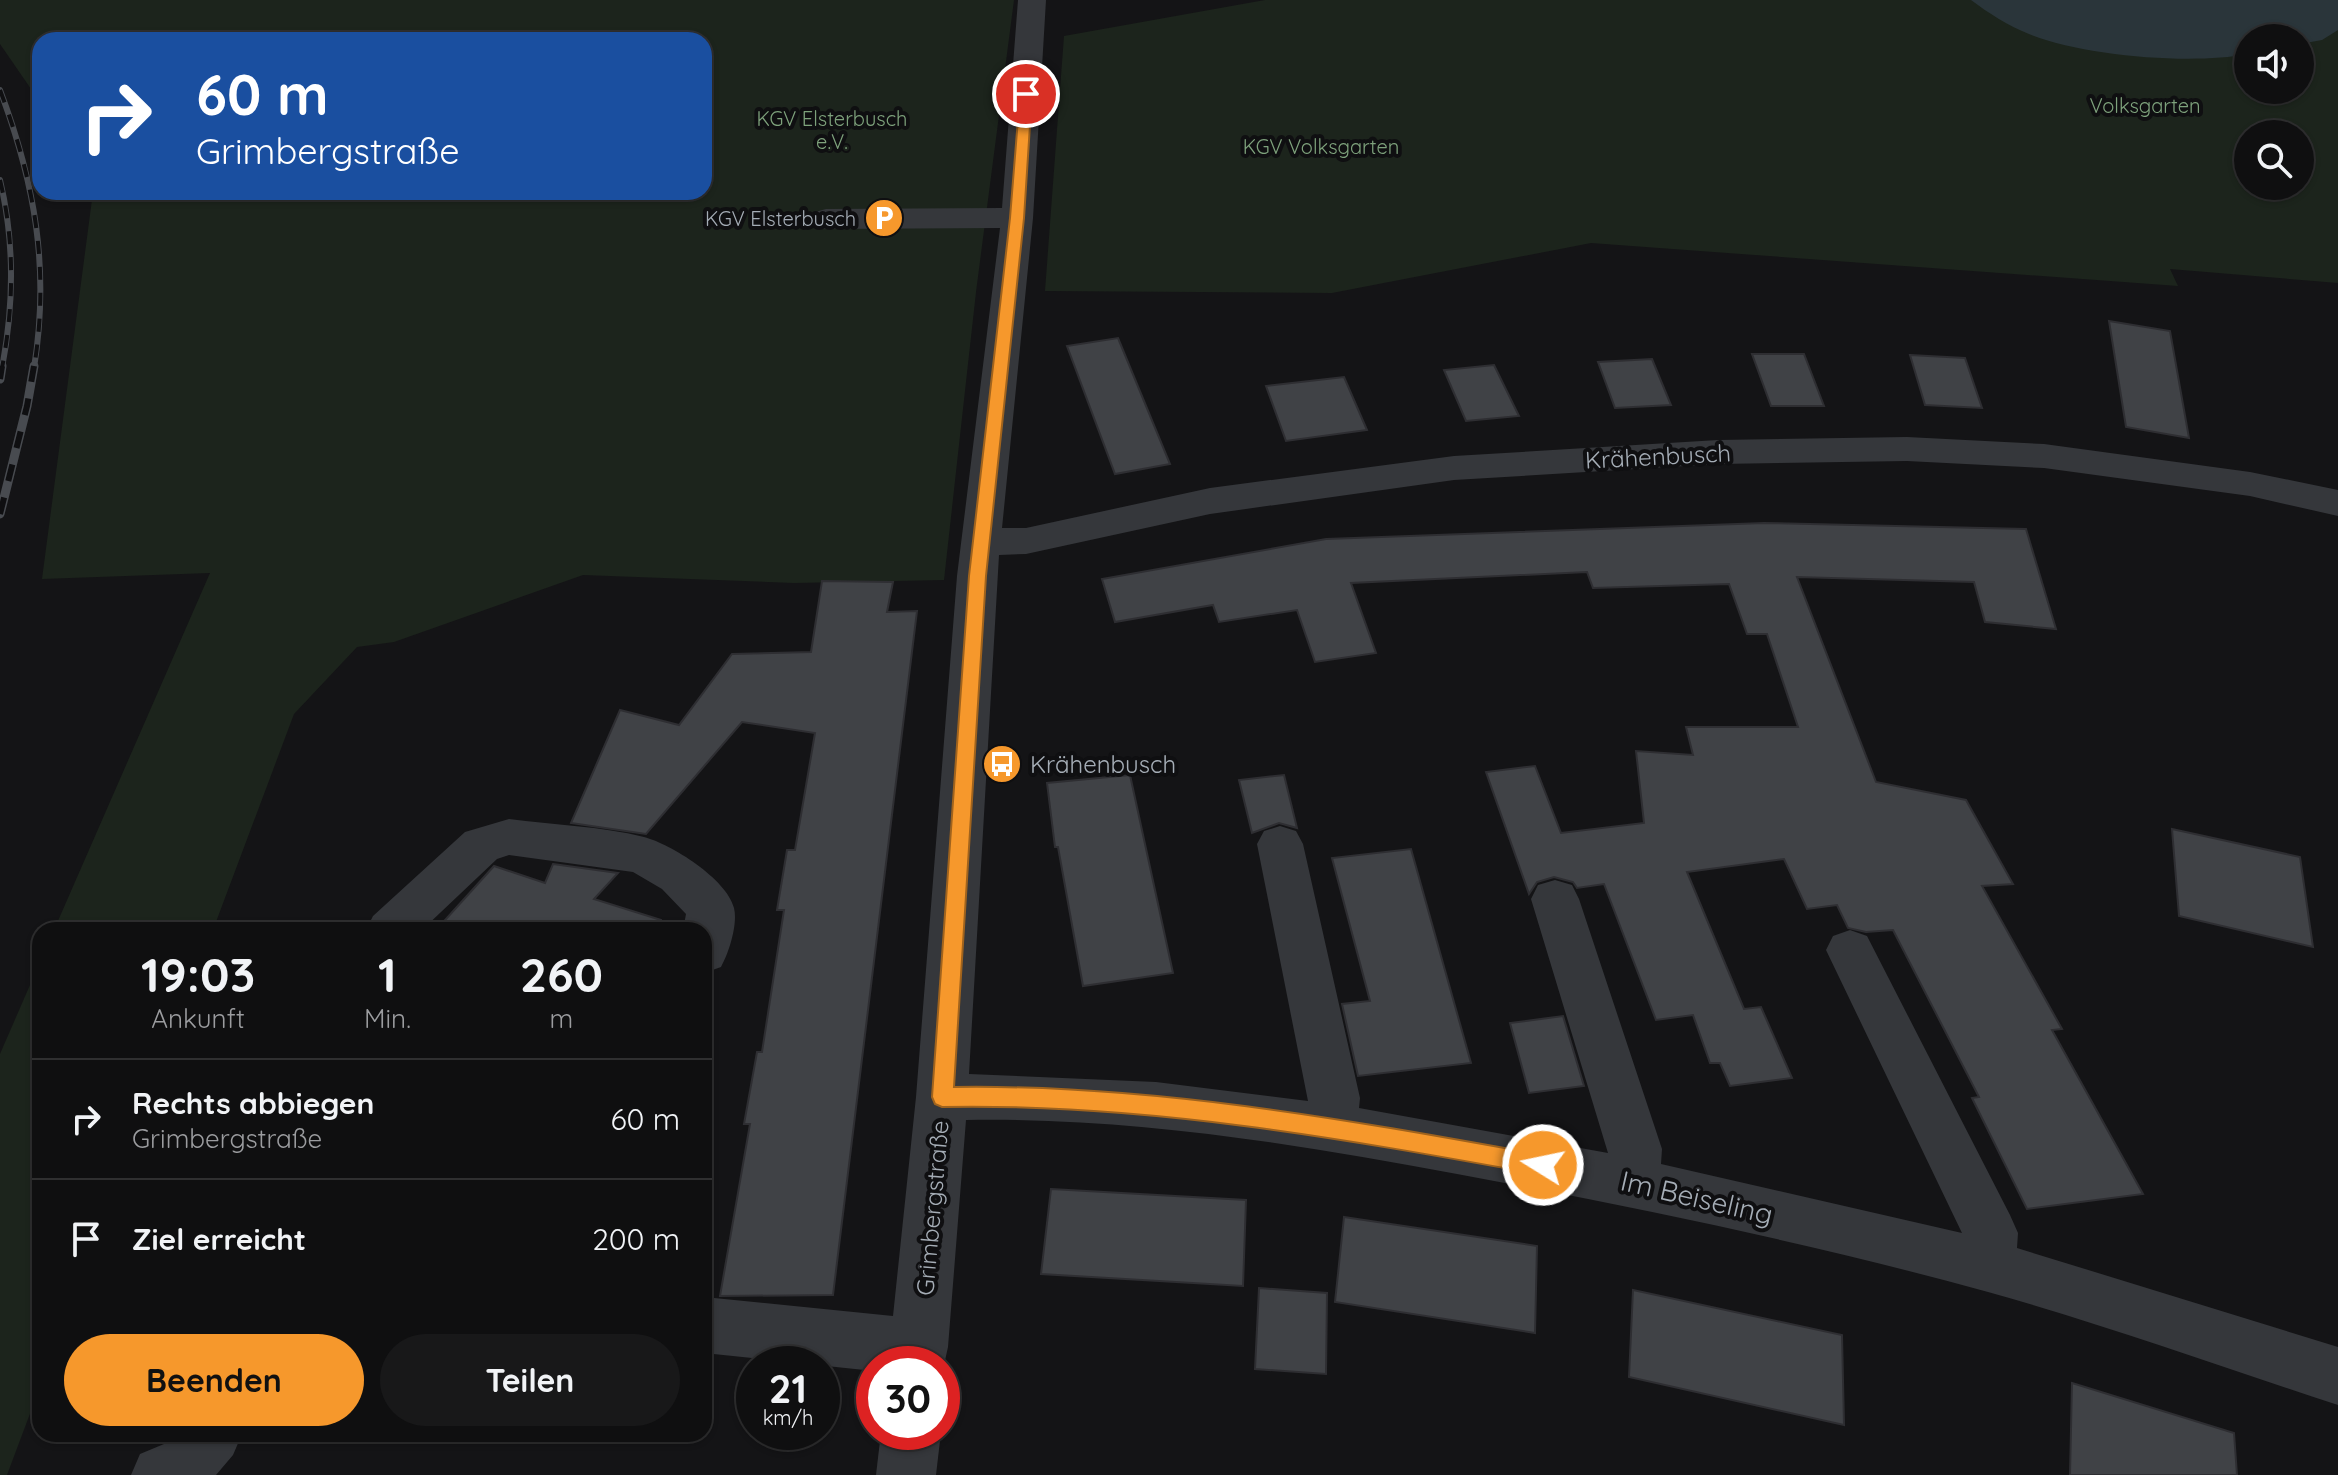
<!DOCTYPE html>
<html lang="de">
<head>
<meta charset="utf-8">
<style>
	body { margin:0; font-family:Quicksand,sans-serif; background:#181819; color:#f1f3f6; height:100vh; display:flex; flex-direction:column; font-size:30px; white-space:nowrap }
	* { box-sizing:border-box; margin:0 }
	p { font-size:26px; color:#9b9c9f }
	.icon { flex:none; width:44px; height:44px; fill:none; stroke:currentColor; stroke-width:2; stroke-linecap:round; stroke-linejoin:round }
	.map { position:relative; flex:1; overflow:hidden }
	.sheet { position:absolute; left:32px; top:922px; width:680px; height:520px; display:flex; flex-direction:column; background:#0f0f10; border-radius:24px; box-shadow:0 2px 6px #0004,0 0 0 2px #2f2f30 }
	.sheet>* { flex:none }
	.guide { position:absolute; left:32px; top:32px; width:680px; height:168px; border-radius:24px; box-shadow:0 2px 6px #0004,0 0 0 2px #2f2f30; background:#1a4fa0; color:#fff; overflow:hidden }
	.fabs { position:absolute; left:2234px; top:24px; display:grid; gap:16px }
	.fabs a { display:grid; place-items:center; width:80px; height:80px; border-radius:50%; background:#0f0f10; box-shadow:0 2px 6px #0004,0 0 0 2px #2f2f30; font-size:40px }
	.speed { position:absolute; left:736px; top:1346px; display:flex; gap:16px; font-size:40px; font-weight:700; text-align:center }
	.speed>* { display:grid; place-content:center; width:104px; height:104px; border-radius:50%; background:#0f0f10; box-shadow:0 2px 6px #0004,0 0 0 2px #2f2f30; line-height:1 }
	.speed small { font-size:20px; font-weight:400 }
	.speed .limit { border:12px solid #d22; background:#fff; color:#111 }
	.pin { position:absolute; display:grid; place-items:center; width:68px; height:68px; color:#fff; margin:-34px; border:4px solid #fff; border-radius:50%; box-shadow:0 2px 8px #0007 }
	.me { position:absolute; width:88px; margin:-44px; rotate:280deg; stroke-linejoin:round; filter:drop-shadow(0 0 6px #0008) }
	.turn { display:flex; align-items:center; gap:28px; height:168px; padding:0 32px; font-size:36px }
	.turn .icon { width:104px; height:104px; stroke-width:2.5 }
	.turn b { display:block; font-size:56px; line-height:68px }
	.eta { display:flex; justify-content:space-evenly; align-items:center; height:136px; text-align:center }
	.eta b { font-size:48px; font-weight:700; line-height:56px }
	.button { display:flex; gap:16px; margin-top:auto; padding:16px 32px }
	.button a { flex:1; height:92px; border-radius:48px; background:#f6982c; color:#111; font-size:32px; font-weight:700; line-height:92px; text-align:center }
	.button a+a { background:#181819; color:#f1f3f6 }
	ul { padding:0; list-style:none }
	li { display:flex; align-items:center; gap:24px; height:120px; padding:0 32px; border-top:2px solid #2f2f30 }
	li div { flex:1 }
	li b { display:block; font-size:30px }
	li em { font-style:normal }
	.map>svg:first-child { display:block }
	.green { fill:#1c241c; fill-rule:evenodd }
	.water { fill:#2a353a }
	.building { fill:#404246; stroke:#2e2e32; stroke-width:2 }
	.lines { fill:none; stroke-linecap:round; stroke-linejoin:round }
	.minor { fill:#35373b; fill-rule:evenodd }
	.rail-far1-casing { stroke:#484b50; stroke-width:6 }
	.rail-casing { stroke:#484b50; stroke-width:9 }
	.rail-far1 { stroke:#0f0f11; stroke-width:4; stroke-dasharray:13; stroke-linecap:butt }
	.rail { stroke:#0f0f11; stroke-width:6; stroke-dasharray:17; stroke-linecap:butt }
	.route { fill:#f6982c; stroke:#a0631d; stroke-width:2 }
	.labels { text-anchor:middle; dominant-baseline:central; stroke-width:8; stroke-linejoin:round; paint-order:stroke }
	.far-park-label { font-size:20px; fill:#7ea27c; stroke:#0f0f11 }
	.far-poi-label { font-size:20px; fill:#a5adb6; stroke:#0f0f11; text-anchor:end }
	.street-label { font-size:24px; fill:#a5adb6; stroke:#0f0f11 }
	.poi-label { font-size:24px; fill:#a5adb6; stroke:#0f0f11; text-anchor:start }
	.near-street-label { font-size:28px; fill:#a5adb6; stroke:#0f0f11 }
</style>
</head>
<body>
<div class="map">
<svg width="2338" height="1475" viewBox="0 0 2338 1475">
	<rect width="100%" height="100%" fill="#141416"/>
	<g class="green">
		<polygon points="0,0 1014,0 976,292 944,580 794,583 583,575 394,642 357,647 294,714 213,930 54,930 210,573 42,579 93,192 704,192 704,40 40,40 40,102 0,44"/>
		<path d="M1265,0H2338V283L2170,269L2178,286L1591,243L1332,293L1045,291L1064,36ZM2248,38H2300V90H2248ZM2248,134H2300V186H2248Z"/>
		<polygon points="40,962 40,1387 7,1475 0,1475 0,1054"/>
	</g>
	<path class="water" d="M1971,0H2338V30L2322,40L2300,44V38H2248V54C2191,65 2083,56 2029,34C2009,26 1988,13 1971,0Z"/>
	<g class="building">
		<polygon points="2109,321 2170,331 2189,438 2126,427"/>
		<polygon points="1118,338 1170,464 1115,474 1067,346"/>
		<polygon points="1752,354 1804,354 1824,406 1771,406"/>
		<polygon points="1910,355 1965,358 1982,408 1925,405"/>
		<polygon points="1652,359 1671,405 1615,408 1598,362"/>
		<polygon points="1494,365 1519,416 1466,421 1444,370"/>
		<polygon points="1344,377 1367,430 1286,441 1266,386"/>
		<polygon points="1764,523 2026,529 2056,629 1985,622 1974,582 1797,577 1876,782 1966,800 2013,884 1982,886 2062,1029 2052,1030 2143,1194 2027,1209 1972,1098 1979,1097 1893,930 1866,932 1848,928 1837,905 1807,909 1784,859 1687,872 1744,1009 1761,1007 1792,1078 1730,1086 1720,1063 1710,1063 1693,1015 1656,1020 1604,884 1577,888 1573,882 1554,877 1537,882 1529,894 1486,772 1535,766 1561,833 1644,823 1636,751 1693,755 1686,727 1798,727 1767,634 1747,634 1729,584 1593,588 1587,572 1351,583 1376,653 1315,662 1297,610 1219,622 1213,605 1115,622 1102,579 1326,539"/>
		<polygon points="822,581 893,582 887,612 917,611 833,1295 720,1296 750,1124 744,1124 757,1052 762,1052 784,910 777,910 787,850 795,850 815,733 742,722 646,834 571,823 620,710 679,725 732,654 811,652"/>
		<polygon points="1130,775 1173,973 1083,986 1058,847 1055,847 1047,783"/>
		<polygon points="1284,775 1297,828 1279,823 1252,833 1239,780"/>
		<polygon points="2172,829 2300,857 2313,947 2179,916"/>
		<polygon points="1411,849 1471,1063 1358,1076 1342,1004 1370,1001 1332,858"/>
		<polygon points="553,864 618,873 594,899 661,920 659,930 436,930 494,866 545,883"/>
		<polygon points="1563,1016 1584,1086 1529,1093 1510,1023"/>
		<polygon points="1051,1189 1246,1200 1243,1286 1041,1274"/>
		<polygon points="1344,1217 1537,1246 1535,1333 1335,1302"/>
		<polygon points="1259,1288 1327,1293 1326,1374 1255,1369"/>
		<polygon points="1633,1290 1842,1335 1844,1425 1629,1377"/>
		<polygon points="2072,1383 2234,1433 2237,1475 2070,1475"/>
	</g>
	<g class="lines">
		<g class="minor">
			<path d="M1018,0H1046L1033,218L1002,528H1026L1210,488L1454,456L1718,440L1907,437L2044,444L2250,472L2338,490V516L2250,496L2044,468L1907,461L1718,464L1454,480L1210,514L1026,554L999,555L969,1074L1156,1082L1308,1101L1257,844L1264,831L1280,826L1296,831L1303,844L1360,1098L1359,1108L1608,1153L1531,899L1538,885L1555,880L1572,885L1579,899L1662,1149L1661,1164L1962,1233L1826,950L1833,936L1850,930L1867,936L2010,1215L2018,1233L2017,1248L2338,1347V1405C2222,1367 2106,1325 1988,1292C1814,1244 1635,1207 1457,1174C1296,1144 1131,1117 966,1120L948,1347L942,1374V1364H874V1371L704,1353V1297L893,1316L916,1097L957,576L1000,228L826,229L815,226L810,219L815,212L826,209L1002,208Z"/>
			<path d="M509,819C553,825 601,826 644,837C671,844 727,879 734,908C738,924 729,953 721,967L704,973V930H683L686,914L662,889L633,872L509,855L497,859L422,930H366L373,916L465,832Z"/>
			<polygon points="881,1432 941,1432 936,1475 876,1475"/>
			<polygon points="172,1434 242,1434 233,1455 216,1475 131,1475 140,1454 164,1444"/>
		</g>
		<defs>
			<g id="rail-far1">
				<path d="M0,90C35,183 50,269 34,368"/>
				<path d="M0,180C15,243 14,305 2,368"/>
			</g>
			<g id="rail">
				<polyline points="0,379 2,366"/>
				<polyline points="0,514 27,406 34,366"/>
			</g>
		</defs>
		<use href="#rail-far1" class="rail-far1-casing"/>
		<use href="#rail" class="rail-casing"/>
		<use href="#rail-far1" class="rail-far1"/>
		<use href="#rail" class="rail"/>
	</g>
	<path class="route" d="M1026,90L1032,94L1024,218L986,576L954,1087C1152,1084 1349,1120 1543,1155L1551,1158L1554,1165L1551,1173L1543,1175C1344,1139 1145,1103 942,1107L935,1104L932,1097L969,576L1010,218L1020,94Z"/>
	<defs>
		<symbol id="parking-disc" viewBox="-11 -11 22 22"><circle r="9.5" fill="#f6982c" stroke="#0f0f11"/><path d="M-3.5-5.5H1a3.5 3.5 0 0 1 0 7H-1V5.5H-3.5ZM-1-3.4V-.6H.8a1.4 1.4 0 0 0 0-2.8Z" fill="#fff"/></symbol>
		<symbol id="bus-disc" viewBox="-11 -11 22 22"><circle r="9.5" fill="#f6982c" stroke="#0f0f11"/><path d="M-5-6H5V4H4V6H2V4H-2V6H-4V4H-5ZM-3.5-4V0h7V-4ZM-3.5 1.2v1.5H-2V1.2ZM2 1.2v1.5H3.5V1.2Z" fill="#fff"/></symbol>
	</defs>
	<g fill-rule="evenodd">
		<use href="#parking-disc" x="862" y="196" width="44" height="44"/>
		<use href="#bus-disc" x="980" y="742" width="44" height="44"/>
	</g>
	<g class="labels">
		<g class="far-park-label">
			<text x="2145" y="105">Volksgarten</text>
			<text x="832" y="118">KGV Elsterbusch<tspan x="832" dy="23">e.V.</tspan></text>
			<text x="1321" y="146">KGV Volksgarten</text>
		</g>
		<g class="far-poi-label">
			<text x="856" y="218">KGV Elsterbusch</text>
		</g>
		<g class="street-label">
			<text transform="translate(1658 456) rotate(-3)">Krähenbusch</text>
			<text transform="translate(932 1208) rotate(-85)">Grimbergstraße</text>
		</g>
		<g class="poi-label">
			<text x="1030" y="764">Krähenbusch</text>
		</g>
		<g class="near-street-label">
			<text transform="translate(1697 1197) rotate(13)">Im Beiseling</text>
		</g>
	</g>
</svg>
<div class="fabs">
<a><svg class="icon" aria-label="sound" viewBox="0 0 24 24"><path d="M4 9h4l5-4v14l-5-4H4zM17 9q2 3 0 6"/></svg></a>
<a><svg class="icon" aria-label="search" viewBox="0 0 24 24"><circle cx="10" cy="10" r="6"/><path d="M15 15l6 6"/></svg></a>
</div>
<div class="speed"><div>21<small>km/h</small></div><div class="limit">30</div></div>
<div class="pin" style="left:1026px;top:94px;background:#d93025"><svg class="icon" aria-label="arrive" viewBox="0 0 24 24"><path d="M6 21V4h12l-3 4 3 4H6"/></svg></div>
<svg class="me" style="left:1543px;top:1165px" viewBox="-20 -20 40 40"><circle r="17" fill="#f6982c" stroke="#fff" stroke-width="3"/><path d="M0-11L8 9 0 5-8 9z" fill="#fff"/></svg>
<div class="guide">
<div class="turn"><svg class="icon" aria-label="right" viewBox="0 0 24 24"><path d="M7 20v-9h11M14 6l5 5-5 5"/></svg><div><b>60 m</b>Grimbergstraße</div></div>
</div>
<section class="sheet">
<div class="eta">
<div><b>19:03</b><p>Ankunft</p></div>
<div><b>1</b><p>Min.</p></div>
<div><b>260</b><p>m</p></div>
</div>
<ul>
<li><svg class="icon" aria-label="right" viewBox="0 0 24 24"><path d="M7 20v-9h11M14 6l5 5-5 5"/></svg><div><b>Rechts abbiegen</b><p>Grimbergstraße</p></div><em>60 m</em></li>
<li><svg class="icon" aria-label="arrive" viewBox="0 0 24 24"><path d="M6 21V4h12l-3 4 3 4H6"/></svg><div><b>Ziel erreicht</b></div><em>200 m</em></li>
</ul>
<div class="button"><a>Beenden</a><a>Teilen</a></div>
</section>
</div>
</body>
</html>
